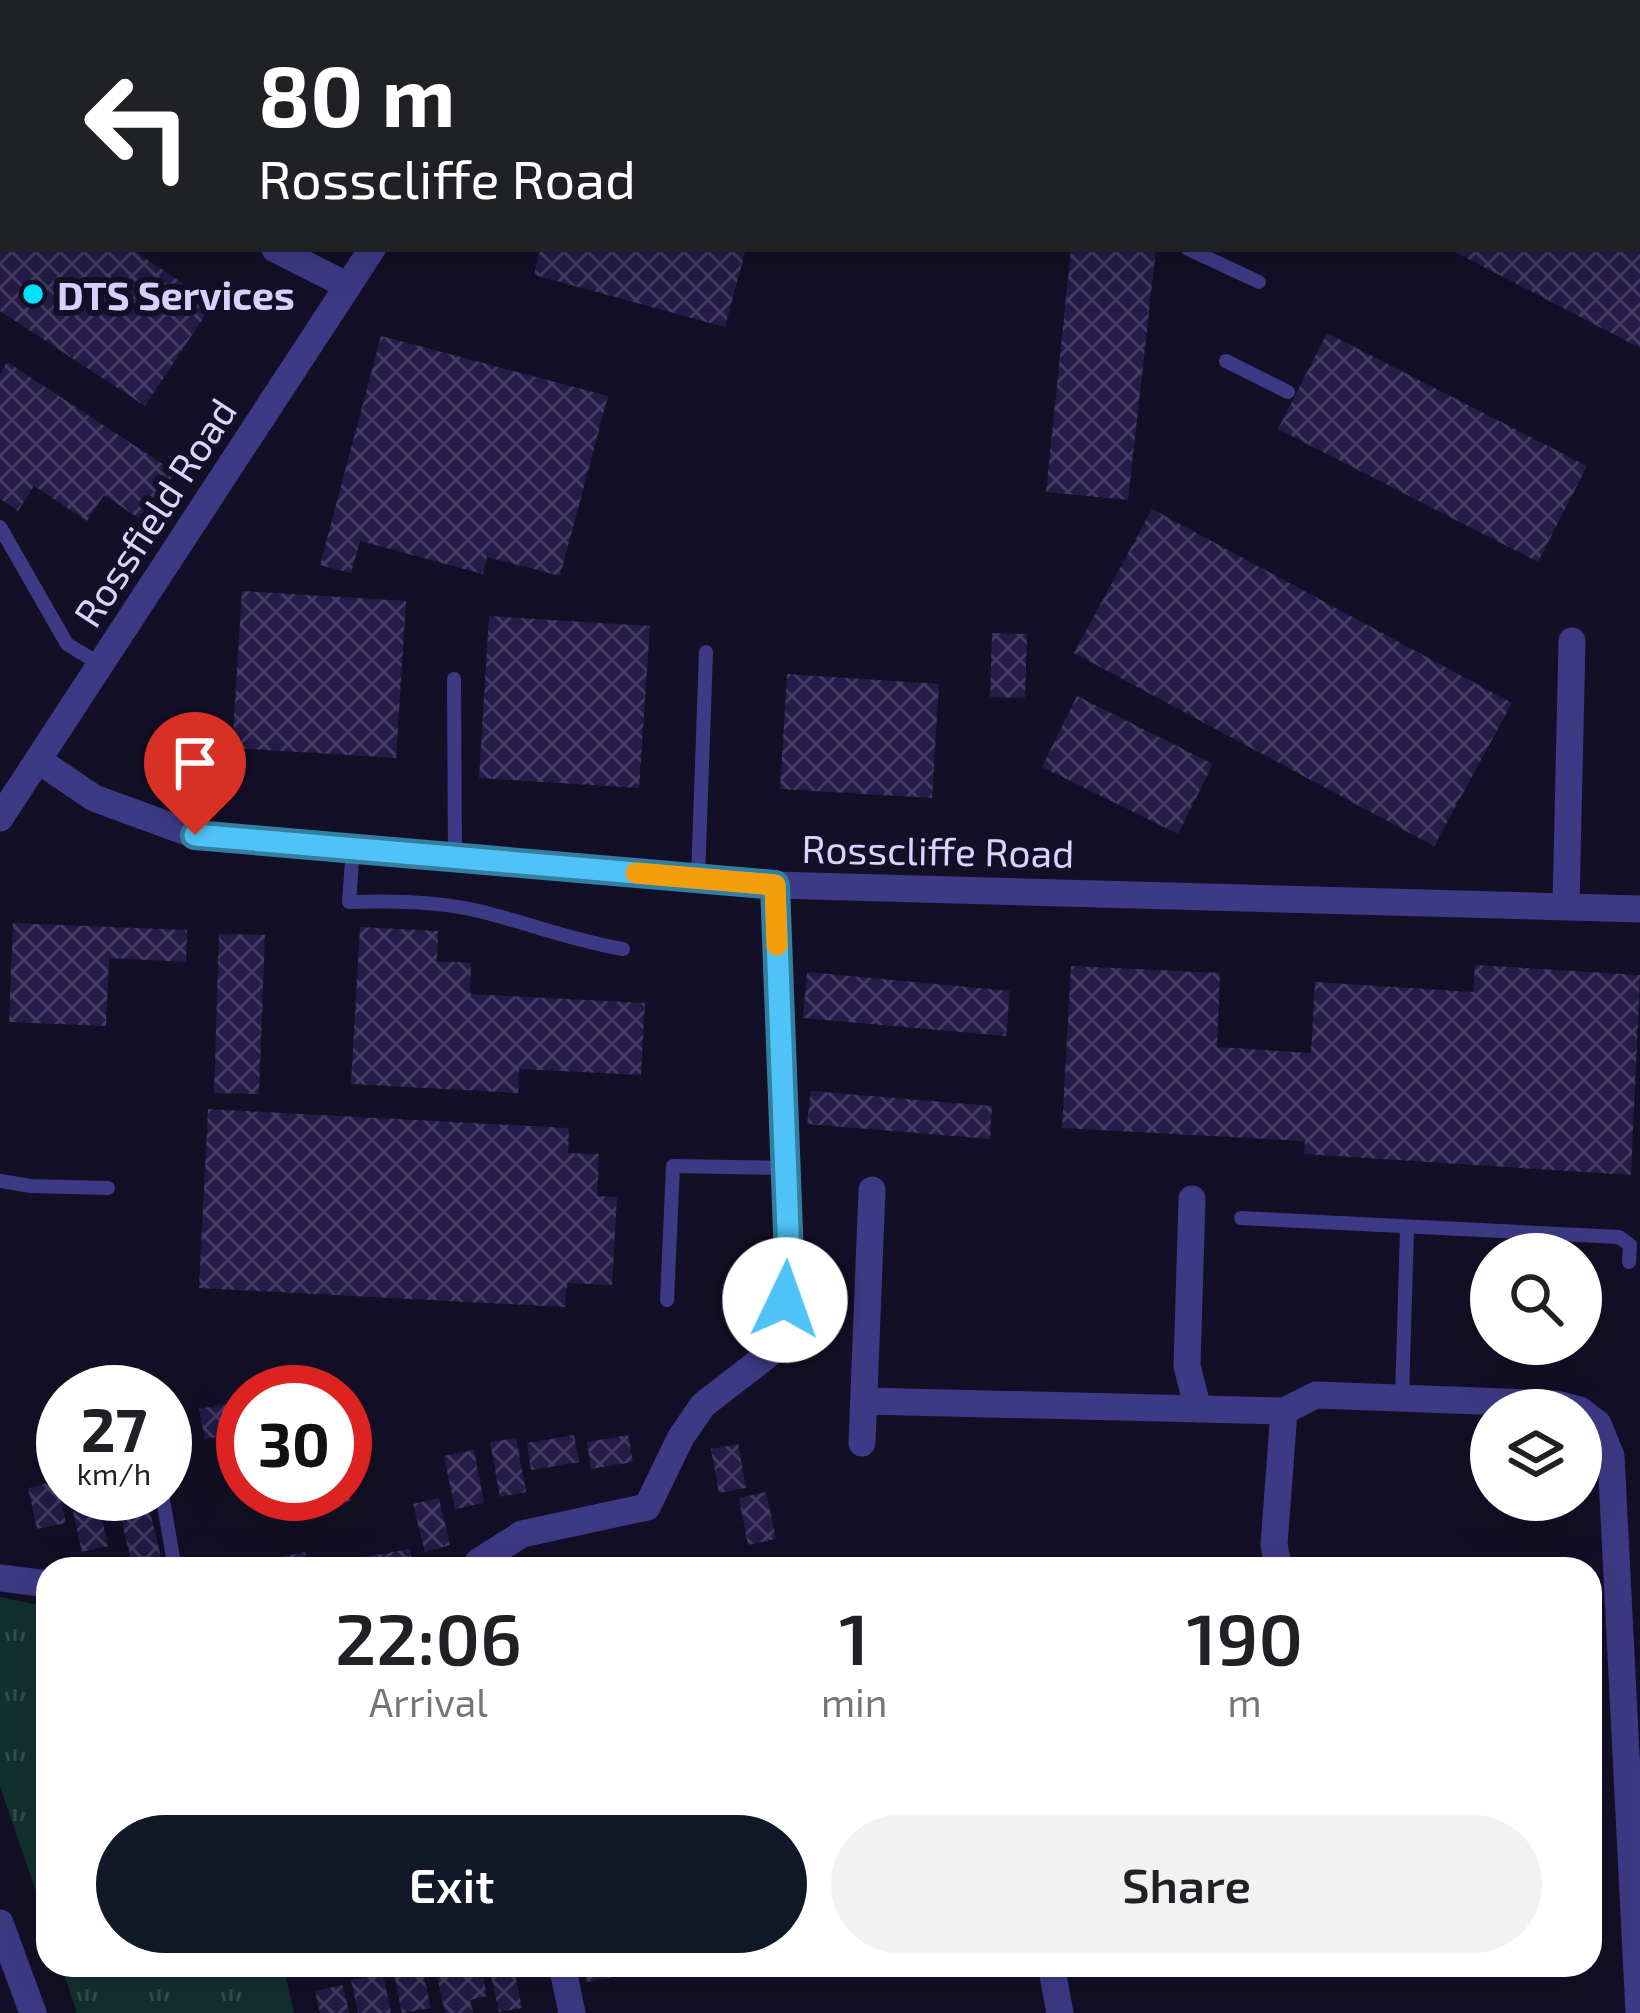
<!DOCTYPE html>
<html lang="en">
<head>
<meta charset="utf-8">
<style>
	body { margin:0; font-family:"Exo 2",sans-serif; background:#f2f2f2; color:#202124; height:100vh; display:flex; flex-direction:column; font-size:45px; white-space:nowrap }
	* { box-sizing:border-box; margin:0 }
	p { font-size:39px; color:#757577 }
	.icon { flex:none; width:66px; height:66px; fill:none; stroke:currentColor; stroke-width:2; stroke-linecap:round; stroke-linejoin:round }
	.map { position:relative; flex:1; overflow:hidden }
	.side { position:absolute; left:36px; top:1557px; width:1566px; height:420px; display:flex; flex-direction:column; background:#fff; border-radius:36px; box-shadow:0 12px 48px #0002 }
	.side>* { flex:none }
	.guide { position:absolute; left:0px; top:0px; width:1641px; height:252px; box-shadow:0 12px 48px #0002; background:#202124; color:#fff; overflow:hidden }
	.buttons { position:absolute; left:1470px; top:1233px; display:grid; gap:24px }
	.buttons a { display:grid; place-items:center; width:132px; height:132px; border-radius:50%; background:#fff; box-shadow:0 12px 48px #0002; font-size:60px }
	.speed { position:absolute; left:36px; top:1365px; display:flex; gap:24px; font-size:60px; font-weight:700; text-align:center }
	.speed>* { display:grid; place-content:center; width:156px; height:156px; border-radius:50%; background:#fff; box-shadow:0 12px 48px #0002; line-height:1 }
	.speed small { font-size:30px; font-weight:400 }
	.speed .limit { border:18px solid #d22; background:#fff; color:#111 }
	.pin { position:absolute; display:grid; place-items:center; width:102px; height:102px; color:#fff; margin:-123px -51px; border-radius:50% 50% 50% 0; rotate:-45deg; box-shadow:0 0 12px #0007 }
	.pin .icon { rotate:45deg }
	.me { position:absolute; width:132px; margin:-66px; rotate:3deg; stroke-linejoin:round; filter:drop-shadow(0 0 9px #0008) }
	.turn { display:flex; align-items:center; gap:42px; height:252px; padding:0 60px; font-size:54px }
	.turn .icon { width:156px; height:156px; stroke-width:2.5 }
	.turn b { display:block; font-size:84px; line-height:102px }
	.eta { display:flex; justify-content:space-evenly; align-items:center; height:204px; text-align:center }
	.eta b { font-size:72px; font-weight:600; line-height:84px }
	.primary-button { display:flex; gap:24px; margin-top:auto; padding:24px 60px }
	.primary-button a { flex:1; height:138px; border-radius:72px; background:#111827; color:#fff; font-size:48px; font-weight:600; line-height:138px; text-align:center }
	.primary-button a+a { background:#f2f2f2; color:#202124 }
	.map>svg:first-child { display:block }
	.grass { fill:url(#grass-tufts) }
	.building { fill:url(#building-cross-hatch) }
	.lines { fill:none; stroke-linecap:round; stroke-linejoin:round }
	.path { stroke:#2fb8b0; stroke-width:6; stroke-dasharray:6 9; stroke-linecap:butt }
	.service { stroke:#3d3a85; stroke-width:14 }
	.minor { stroke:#3d3a85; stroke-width:27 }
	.route-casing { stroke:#337fa1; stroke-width:30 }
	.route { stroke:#4fc3f7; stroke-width:21 }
	.slow { stroke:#f59e0b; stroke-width:21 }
	.poi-dot { fill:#00e5ff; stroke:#130f26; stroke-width:4.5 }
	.labels { text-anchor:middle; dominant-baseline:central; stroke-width:12; stroke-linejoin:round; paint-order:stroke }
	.poi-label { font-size:39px; font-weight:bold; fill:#d9d4ff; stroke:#130f26; text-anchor:start }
	.street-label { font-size:39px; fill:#d9d4ff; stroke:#130f26 }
</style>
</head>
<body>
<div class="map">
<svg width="1640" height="2013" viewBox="0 0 1640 2013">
	<defs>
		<pattern id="grass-tufts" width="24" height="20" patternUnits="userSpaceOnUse" patternTransform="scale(3)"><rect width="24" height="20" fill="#12302f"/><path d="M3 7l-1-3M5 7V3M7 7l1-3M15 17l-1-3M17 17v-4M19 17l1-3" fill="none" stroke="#344d4e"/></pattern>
		<pattern id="building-cross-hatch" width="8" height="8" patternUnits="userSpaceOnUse" patternTransform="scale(3)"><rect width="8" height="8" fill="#241b47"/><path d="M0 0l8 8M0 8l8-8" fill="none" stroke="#433b63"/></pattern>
	</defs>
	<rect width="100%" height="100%" fill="#130f26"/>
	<g class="grass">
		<polygon points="0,1597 48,1607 48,1927 0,1786"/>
		<polygon points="61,1965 283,1965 294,2013 77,2013"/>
	</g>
	<g class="building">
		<polygon points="0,249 131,249 213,303 145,406 0,311"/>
		<polygon points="540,249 746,249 725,327 534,275"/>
		<polygon points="1071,249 1156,249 1128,500 1046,492"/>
		<polygon points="1449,249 1640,249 1640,348"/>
		<polygon points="1327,333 1587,466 1538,562 1278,429"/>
		<polygon points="381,336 608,396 560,576 487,557 483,574 360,541 351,573 320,565"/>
		<polygon points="7,362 175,472 143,521 104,495 87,521 34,486 18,511 0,499 0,374"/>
		<polygon points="1152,509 1512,703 1434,846 1074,653"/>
		<polygon points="242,591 406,601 396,758 232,748"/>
		<polygon points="489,616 650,626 639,788 479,778"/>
		<polygon points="992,633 1027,634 1025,698 990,697"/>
		<polygon points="787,674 939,684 932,798 780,789"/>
		<polygon points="1077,696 1213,764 1178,834 1042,767"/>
		<polygon points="13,923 187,930 186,962 109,958 106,1026 9,1022"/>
		<polygon points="360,927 438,931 437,961 471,963 470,994 645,1003 641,1075 519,1069 518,1093 351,1084"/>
		<polygon points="219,934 265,935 259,1094 214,1093"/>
		<polygon points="1475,965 1640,975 1631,1175 1304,1154 1305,1141 1062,1128 1071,966 1220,973 1217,1047 1311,1053 1315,982 1473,992"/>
		<polygon points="807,972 1010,991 1006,1036 803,1018"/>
		<polygon points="811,1091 992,1106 990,1139 807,1124"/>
		<polygon points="208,1109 569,1128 568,1153 599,1154 597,1196 617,1197 612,1285 567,1283 565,1307 199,1288"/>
		<polygon points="243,1401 243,1432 205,1439 199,1409"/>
		<polygon points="574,1435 579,1462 531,1470 527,1443"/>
		<polygon points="628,1435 633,1462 591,1469 587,1442"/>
		<polygon points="516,1438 526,1492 500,1497 490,1442"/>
		<polygon points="738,1444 746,1488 719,1493 711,1449"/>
		<polygon points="474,1450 484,1503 455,1509 444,1456"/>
		<polygon points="56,1481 66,1523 37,1529 28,1488"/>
		<polygon points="766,1492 776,1539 748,1545 739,1498"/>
		<polygon points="302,1494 349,1494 350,1501 305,1509"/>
		<polygon points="439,1498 450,1545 425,1552 413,1504"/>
		<polygon points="99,1506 108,1546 82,1552 73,1512"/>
		<polygon points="150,1512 161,1557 132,1564 121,1519"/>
		<polygon points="410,1549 413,1569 360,1569 358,1558"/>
		<polygon points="305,1552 309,1569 276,1569 274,1559"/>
		<polygon points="451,1965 465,1965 466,1971 481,1967 487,1996 470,2000 473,2013 445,2013 437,1976 452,1973"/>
		<polygon points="513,1965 522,2008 499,2012 489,1968"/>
		<polygon points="584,1965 664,1965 665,1967 587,1982"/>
		<polygon points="422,1968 431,2008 402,2013 394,1975"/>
		<polygon points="383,1974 391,2013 358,2013 351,1980"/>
		<polygon points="343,1985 349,2013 320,2013 315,1991"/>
	</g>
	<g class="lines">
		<polyline class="path" points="819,1274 828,1275 834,1300"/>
		<g class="service">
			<polyline points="279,0 283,3"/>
			<polyline points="1188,249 1259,282"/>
			<polyline points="1226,361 1288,392"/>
			<polyline points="0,527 67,644 101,665"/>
			<polyline points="454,679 455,857"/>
			<path d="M353,848L349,902C392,901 437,901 479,911C528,923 574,941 623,949"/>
			<polyline points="698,878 706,652"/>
			<polyline points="0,1181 31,1186 108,1188"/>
			<polyline points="1241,1218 1619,1237 1630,1245 1629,1262"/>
			<polyline points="667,1300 673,1166 785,1168"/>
			<polyline points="1402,1398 1407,1229"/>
			<polyline points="162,1494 175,1569"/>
		</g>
		<g class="minor">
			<polyline points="533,3 535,0"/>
			<polyline points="275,249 348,286"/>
			<polyline points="38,760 94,798 195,835 775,885 1640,909"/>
			<polyline points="0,818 372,249"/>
			<polyline points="1566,904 1572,641"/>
			<polyline points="1192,1199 1187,1366 1198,1409"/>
			<polyline points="866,1401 1284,1411 1316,1395 1557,1404 1580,1410"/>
			<polyline points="1581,1411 1598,1424 1611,1456 1639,2013"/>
			<polyline points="862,1443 872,1190"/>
			<polyline points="475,1569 478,1562 522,1534 647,1507 681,1437 703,1405 769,1354 783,1328 789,1258 775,885"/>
			<polyline points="1279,1569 1274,1545 1284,1411"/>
			<polyline points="0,1578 48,1584"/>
			<polyline points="0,1923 33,2013"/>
			<polyline points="562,1965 572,2013"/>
			<polyline points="1051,1965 1060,2013"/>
		</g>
	</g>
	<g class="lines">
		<defs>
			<polyline id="route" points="195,835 775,885 789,1258 785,1300"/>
		</defs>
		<use href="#route" class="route-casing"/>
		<use href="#route" class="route"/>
		<polyline class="slow" points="636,873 775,885 777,945"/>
	</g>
	<circle class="poi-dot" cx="33" cy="294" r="12"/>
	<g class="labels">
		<g class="poi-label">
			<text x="57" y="294">DTS Services</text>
		</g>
		<g class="street-label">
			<text transform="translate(154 512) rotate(-57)">Rossfield Road</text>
			<text transform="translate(938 850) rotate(1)">Rosscliffe Road</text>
		</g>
	</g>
</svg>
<div class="buttons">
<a><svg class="icon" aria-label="search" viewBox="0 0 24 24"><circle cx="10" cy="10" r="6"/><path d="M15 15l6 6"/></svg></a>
<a><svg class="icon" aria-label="layers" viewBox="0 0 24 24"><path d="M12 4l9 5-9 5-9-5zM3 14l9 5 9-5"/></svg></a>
</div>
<div class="speed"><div>27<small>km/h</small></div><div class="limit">30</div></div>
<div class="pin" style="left:195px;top:835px;background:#d93025"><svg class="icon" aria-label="arrive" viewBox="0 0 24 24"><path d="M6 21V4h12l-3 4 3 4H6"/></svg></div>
<svg class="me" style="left:785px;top:1300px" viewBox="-20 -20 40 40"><circle r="19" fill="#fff"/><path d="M0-13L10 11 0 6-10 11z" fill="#4fc3f7"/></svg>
<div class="guide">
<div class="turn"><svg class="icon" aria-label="left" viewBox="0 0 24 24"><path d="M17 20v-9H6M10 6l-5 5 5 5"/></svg><div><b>80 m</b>Rosscliffe Road</div></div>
</div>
<section class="side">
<div class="eta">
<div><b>22:06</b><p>Arrival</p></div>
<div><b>1</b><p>min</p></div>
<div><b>190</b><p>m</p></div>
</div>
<div class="primary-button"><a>Exit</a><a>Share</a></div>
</section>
</div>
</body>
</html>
